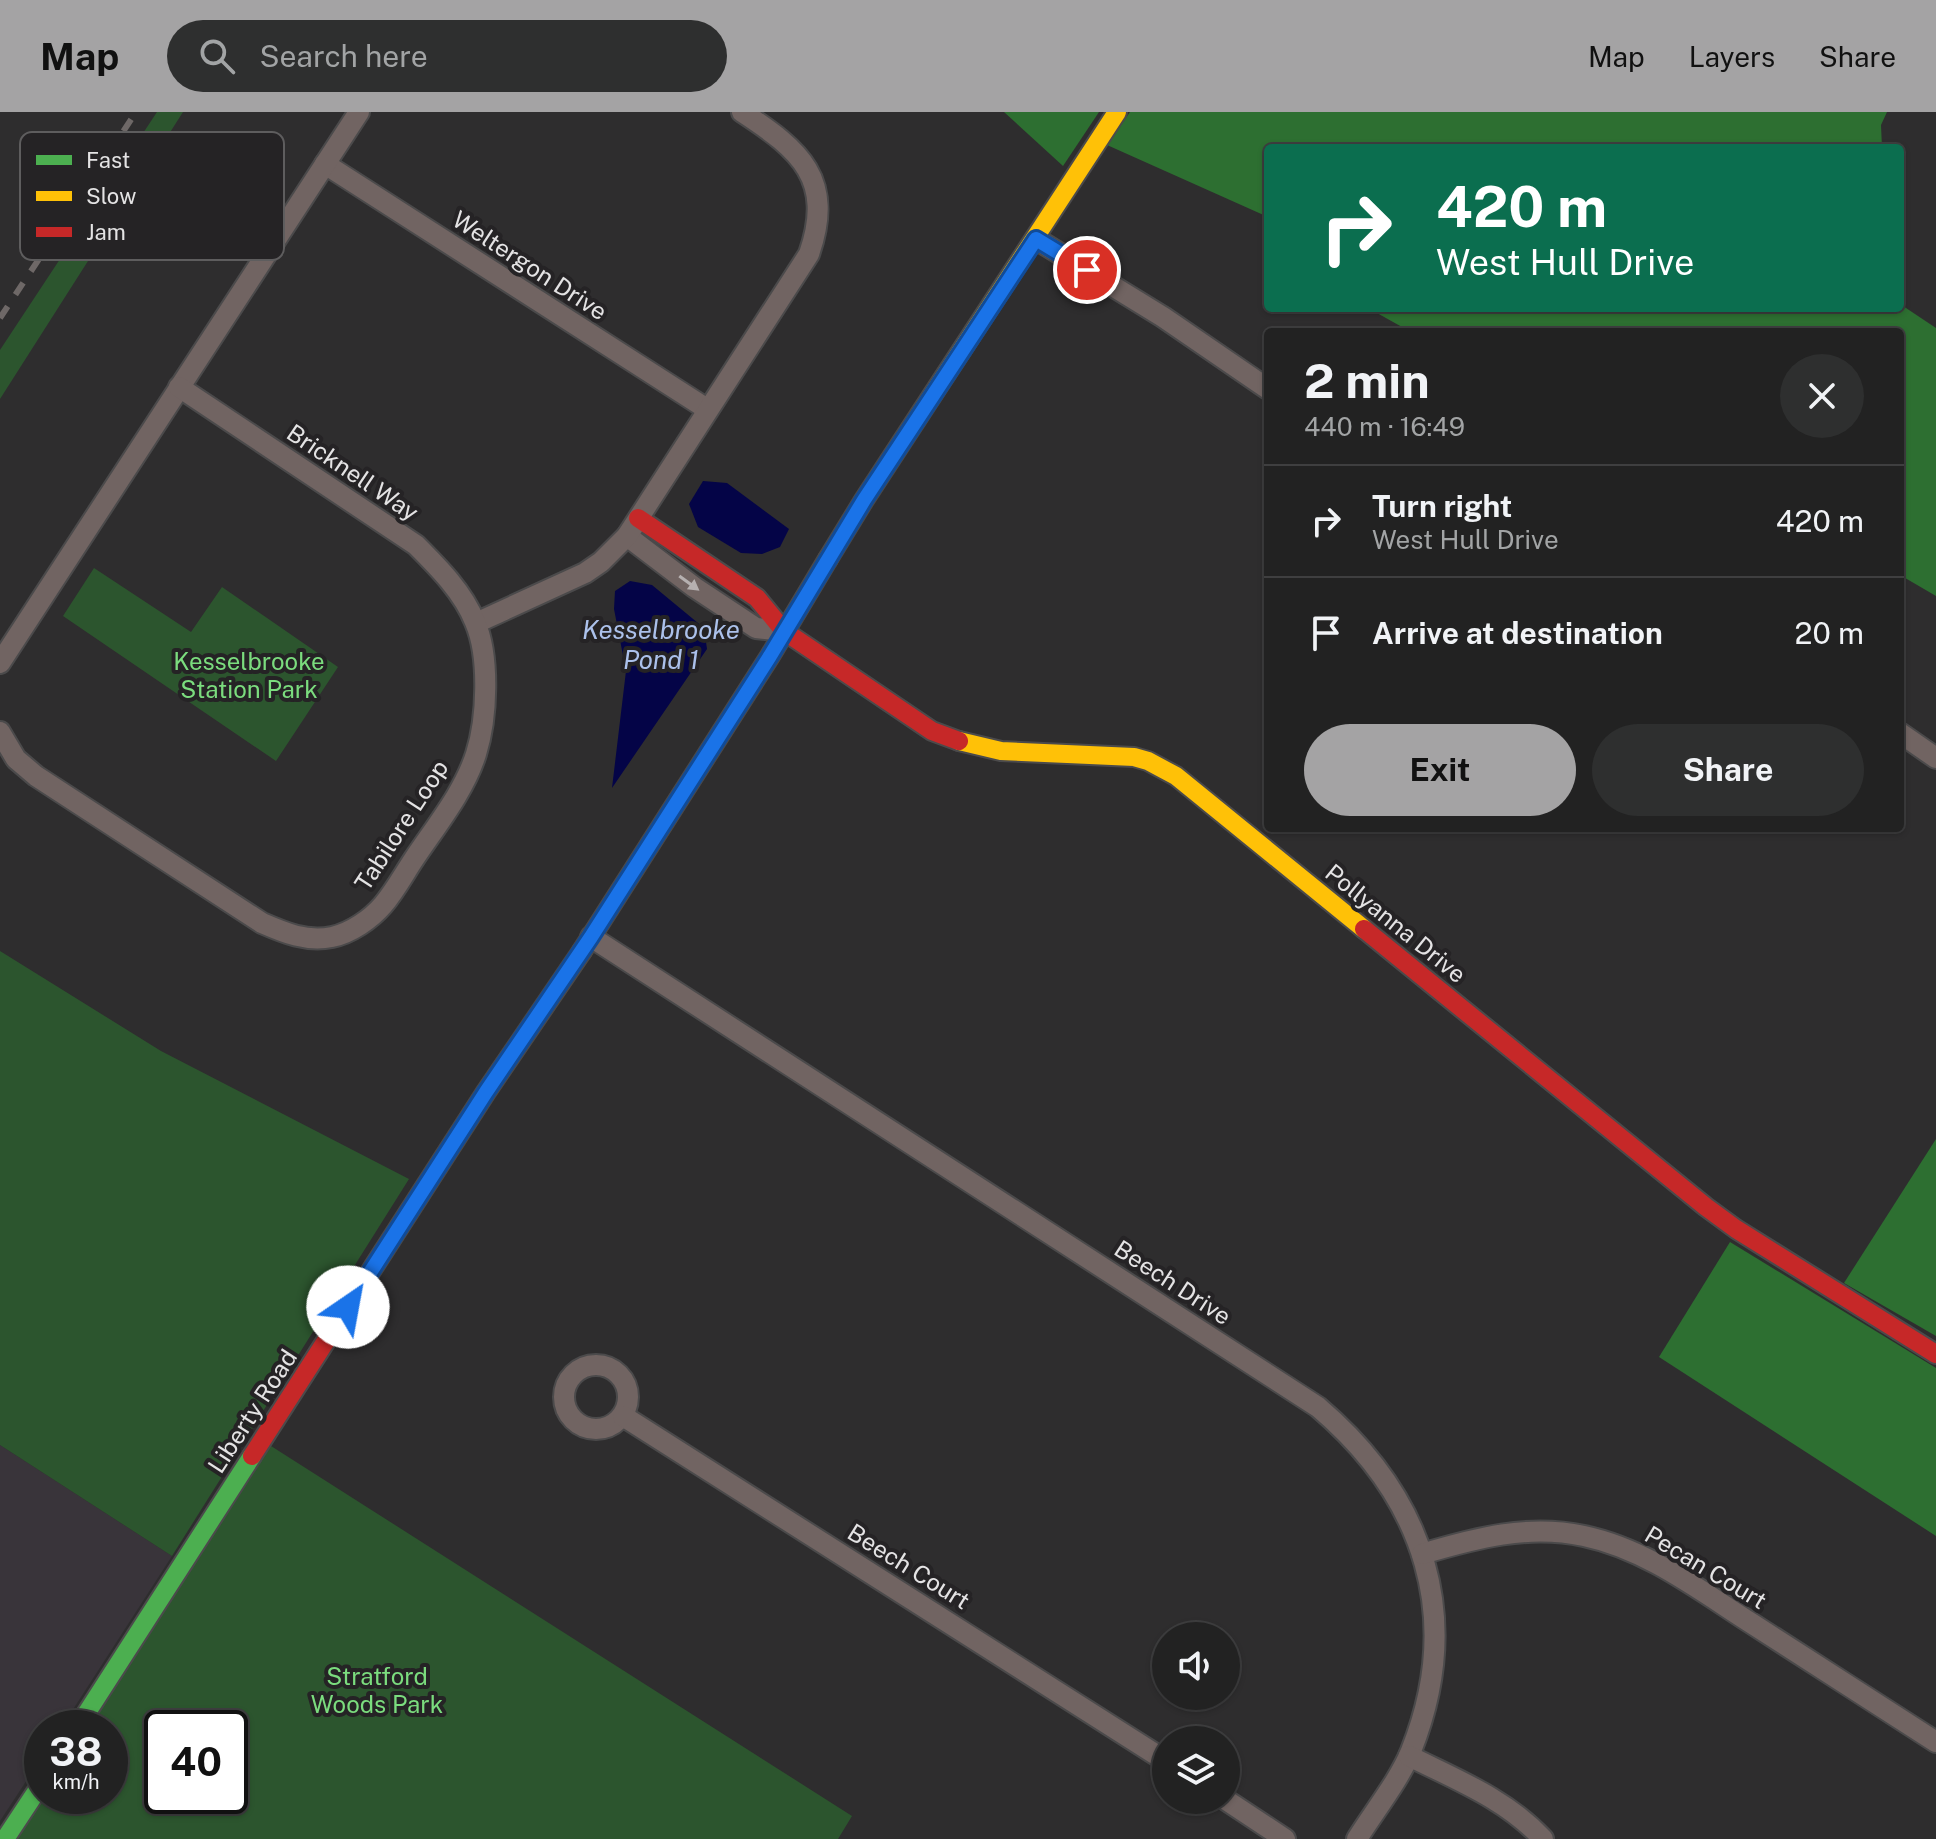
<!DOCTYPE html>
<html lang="en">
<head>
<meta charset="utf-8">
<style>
	body { margin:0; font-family:"Public Sans",sans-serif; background:#2e2f2f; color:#f1f3f6; height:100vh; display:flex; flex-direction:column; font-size:30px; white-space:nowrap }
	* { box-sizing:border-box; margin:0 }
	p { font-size:26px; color:#a2a4a5 }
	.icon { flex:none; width:44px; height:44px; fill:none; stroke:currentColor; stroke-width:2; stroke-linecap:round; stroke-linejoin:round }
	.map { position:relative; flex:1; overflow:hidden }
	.panel { position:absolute; left:1264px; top:216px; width:640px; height:504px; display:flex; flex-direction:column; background:#222; border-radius:8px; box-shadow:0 2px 6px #0004,0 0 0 2px #3f3f40 }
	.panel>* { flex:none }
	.top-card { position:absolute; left:1264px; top:32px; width:640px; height:168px; border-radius:8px; box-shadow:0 2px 6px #0004,0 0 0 2px #3f3f40; background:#0b6e4f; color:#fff; overflow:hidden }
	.tools { position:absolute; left:1152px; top:1510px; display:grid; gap:16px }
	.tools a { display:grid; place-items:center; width:88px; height:88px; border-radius:50%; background:#222; box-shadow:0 2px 6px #0004,0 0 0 2px #3f3f40; font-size:40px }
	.speed { position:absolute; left:24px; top:1598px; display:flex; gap:16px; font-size:40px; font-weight:700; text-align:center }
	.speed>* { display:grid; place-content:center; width:104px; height:104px; border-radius:50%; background:#222; box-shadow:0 2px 6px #0004,0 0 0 2px #3f3f40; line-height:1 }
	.speed small { font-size:20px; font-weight:400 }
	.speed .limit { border:4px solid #111; border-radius:12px; background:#fff; color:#111 }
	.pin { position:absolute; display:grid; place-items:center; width:68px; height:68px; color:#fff; margin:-34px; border:4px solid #fff; border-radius:50%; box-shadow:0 2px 8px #0007 }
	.me { position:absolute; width:88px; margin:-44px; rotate:33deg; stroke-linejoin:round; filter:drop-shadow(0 0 6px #0008) }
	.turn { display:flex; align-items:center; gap:28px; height:168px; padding:0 40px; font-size:36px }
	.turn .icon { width:104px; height:104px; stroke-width:2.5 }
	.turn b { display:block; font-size:56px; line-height:68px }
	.round { display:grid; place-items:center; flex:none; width:84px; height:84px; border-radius:42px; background:#2e2f2f }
	.head { display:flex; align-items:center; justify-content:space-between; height:136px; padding:0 40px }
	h1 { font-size:48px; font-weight:700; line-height:60px }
	.action { display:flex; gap:16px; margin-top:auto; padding:16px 40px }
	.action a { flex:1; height:92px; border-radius:48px; background:#a4a3a4; color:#111; font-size:32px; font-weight:700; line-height:92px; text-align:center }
	.action a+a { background:#2e2f2f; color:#f1f3f6 }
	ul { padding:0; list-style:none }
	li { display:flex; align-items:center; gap:24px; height:112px; padding:0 40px; border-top:2px solid #3f3f40 }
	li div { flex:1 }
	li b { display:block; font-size:30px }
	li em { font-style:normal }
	header { display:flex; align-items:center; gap:48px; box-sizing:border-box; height:112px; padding:0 40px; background:#a4a3a4; color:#111 }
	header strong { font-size:38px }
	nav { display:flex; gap:44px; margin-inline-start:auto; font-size:28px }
	.search { width:560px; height:72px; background:#2e2f2f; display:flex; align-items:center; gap:20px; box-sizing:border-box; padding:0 28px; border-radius:44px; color:#a2a4a5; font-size:30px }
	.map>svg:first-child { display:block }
	.built { fill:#39343a }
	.green { fill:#2c552e; fill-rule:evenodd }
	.forest { fill:#2d6f31 }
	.water { fill:#040447 }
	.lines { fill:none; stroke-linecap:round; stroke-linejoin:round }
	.street-casing { stroke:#4b4a4b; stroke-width:24 }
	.fast-casing { stroke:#4b4a4b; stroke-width:22 }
	.slow-casing { stroke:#4b4a4b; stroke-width:22 }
	.jam-casing { stroke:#4b4a4b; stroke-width:22 }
	.street { stroke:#716462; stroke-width:20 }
	.fast { stroke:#4caf50; stroke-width:18 }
	.slow { stroke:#ffc107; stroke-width:18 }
	.jam { stroke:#c62828; stroke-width:18 }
	.rail { stroke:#6e6867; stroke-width:6; stroke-dasharray:14 14; stroke-linecap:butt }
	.oneway { fill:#b6b0b0 }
	.route-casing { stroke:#114b97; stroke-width:20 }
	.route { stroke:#1a73e8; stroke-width:14 }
	.labels { text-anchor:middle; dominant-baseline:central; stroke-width:8; stroke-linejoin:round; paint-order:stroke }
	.street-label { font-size:24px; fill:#e4e3e4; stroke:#252325 }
	.park-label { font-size:24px; fill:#7bdc7e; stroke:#252325 }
	.water-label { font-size:26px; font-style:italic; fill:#acc1eb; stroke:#252325 }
	.key { fill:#252325; stroke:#5e5d5e; stroke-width:2 }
	.key-label { font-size:22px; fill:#e4e3e4 }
</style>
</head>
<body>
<header>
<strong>Map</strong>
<div class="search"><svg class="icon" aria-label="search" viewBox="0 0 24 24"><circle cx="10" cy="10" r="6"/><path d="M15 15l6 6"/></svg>Search here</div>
<nav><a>Map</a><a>Layers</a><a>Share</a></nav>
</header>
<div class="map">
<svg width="1936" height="1727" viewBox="0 0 1936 1727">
	<rect width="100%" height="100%" fill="#2e2d2e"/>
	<polygon class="built" points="0,1333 172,1444 61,1616 42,1616 42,1645 0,1709"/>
	<g class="green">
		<polygon points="157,0 183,0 0,287 0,238"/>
		<polygon points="94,456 191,520 222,475 338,555 276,649 63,504"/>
		<polygon points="0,839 161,939 409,1067 172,1444 0,1333"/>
		<path d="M271,1334L852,1704L838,1727H16L44,1684H110V1616H88ZM162,1616H230V1684H162Z"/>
	</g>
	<g class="forest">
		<polygon points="1004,0 1099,0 1063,54"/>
		<polygon points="1130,0 1887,0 1881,13 1882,36 1268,36 1268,105 1107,33"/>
		<polygon points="1900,192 1936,216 1936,484 1900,463 1900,220 1411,220 1368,196 1900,196"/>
		<polygon points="1936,1027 1936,1224 1844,1171"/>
		<polygon points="1730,1130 1936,1256 1936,1424 1659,1245"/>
	</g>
	<g class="water">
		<polygon points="703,369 727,371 789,417 780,435 762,442 741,441 698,415 689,392"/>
		<polygon points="630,469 652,473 704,516 707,537 612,676 626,559 614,497 615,479"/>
	</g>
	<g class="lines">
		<defs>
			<g id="street">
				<polyline points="325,52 707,297"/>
				<polyline points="1036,127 1163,205 1268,277"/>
				<polyline points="627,424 694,475 756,516 784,519"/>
				<path d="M476,511L585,461L601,450L627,424L809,142C835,67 800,38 742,0"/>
				<polyline points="0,551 359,0"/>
				<path d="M0,620L16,647L36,664L262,811C285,821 306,830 332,825C351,821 371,807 383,793C395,779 404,762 414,747C436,714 464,680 476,642C487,607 490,545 475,510C463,480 438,455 416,433L179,275"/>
				<polyline points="1900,621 1936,646"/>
				<path d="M591,825L1318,1295C1425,1386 1464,1506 1411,1639C1400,1667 1373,1701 1357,1727"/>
				<circle cx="596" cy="1285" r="32"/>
				<polyline points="623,1304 1166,1649"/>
				<path d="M1422,1442C1476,1426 1528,1412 1584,1424C1646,1437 1698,1477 1751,1511C1813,1551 1874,1590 1936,1630"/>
				<path d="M1409,1644C1457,1668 1506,1687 1543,1727"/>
				<polyline points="1226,1688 1285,1727"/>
			</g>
			<g id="fast">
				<polyline points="582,839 770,544 828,447"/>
				<polyline points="77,1616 252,1344"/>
				<polyline points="5,1727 42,1671"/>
			</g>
			<g id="slow">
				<polyline points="828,447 864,388 1117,0"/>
				<polyline points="959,629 1001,639 1134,645 1148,649 1176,664 1364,817"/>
			</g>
			<g id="jam">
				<polyline points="638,406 757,486 784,519 932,619 959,629"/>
				<polyline points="1364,817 1706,1095 1736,1117 1936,1242"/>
				<polyline points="252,1344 486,980 582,839"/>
			</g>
		</defs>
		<use href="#street" class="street-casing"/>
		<use href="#fast" class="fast-casing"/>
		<use href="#slow" class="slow-casing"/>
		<use href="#jam" class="jam-casing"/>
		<use href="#street" class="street"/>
		<use href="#fast" class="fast"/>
		<use href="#slow" class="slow"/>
		<use href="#jam" class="jam"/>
		<polyline class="rail" points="0,206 136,0"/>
	</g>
	<defs><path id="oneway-solid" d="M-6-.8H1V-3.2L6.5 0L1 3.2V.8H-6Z" transform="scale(2)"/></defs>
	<use class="oneway" href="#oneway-solid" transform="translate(689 471) rotate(36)"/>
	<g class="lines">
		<defs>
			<polyline id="route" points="348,1195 486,980 591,825 770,544 864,388 1036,127 1087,158"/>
		</defs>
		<use href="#route" class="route-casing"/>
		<use href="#route" class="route"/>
	</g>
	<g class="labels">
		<g class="street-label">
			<text transform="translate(530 153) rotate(33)">Weltergon Drive</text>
			<text transform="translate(353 360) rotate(34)">Bricknell Way</text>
			<text transform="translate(401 713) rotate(-57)">Tabilore Loop</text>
			<text transform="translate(1396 811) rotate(39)">Pollyanna Drive</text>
			<text transform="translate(1173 1170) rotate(33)">Beech Drive</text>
			<text transform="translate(252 1299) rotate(-57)">Liberty Road</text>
			<text transform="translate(909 1454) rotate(32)">Beech Court</text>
			<text transform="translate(1706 1455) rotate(31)">Pecan Court</text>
		</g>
		<g class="park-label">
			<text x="249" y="549">Kesselbrooke<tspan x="249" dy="28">Station Park</tspan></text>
			<text x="377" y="1564">Stratford<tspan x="377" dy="28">Woods Park</tspan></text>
		</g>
		<g class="water-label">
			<text x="661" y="517">Kesselbrooke<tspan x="661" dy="30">Pond 1</tspan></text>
		</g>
	</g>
	<rect x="20" y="20" width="264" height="128" rx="12" class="key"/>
	<rect x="36" y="43" width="36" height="10" fill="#4caf50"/>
	<rect x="36" y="79" width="36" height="10" fill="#ffc107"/>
	<rect x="36" y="115" width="36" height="10" fill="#c62828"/>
	<g class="key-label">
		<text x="86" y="56">Fast</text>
		<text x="86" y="92">Slow</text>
		<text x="86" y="128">Jam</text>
	</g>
</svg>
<div class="tools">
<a><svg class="icon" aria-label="sound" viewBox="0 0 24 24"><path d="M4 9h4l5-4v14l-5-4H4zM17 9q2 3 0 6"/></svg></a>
<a><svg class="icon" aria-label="layers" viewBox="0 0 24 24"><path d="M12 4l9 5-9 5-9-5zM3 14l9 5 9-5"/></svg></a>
</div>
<div class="speed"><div>38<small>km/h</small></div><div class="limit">40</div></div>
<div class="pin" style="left:1087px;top:158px;background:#d93025"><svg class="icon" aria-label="arrive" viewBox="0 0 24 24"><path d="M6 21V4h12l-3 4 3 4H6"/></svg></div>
<svg class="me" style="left:348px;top:1195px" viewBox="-20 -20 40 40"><circle r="19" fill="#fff"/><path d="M0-13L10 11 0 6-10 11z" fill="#1a73e8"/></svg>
<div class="top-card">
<div class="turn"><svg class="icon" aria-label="right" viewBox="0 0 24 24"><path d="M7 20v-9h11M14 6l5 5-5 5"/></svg><div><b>420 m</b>West Hull Drive</div></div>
</div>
<section class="panel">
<div class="head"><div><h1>2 min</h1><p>440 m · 16:49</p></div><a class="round"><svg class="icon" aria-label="close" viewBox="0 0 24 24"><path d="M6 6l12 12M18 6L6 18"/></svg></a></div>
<ul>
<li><svg class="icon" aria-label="right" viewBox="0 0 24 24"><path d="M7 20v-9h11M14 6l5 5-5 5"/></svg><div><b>Turn right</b><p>West Hull Drive</p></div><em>420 m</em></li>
<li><svg class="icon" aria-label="arrive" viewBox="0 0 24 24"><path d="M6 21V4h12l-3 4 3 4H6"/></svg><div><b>Arrive at destination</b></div><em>20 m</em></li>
</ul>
<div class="action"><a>Exit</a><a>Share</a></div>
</section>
</div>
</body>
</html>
